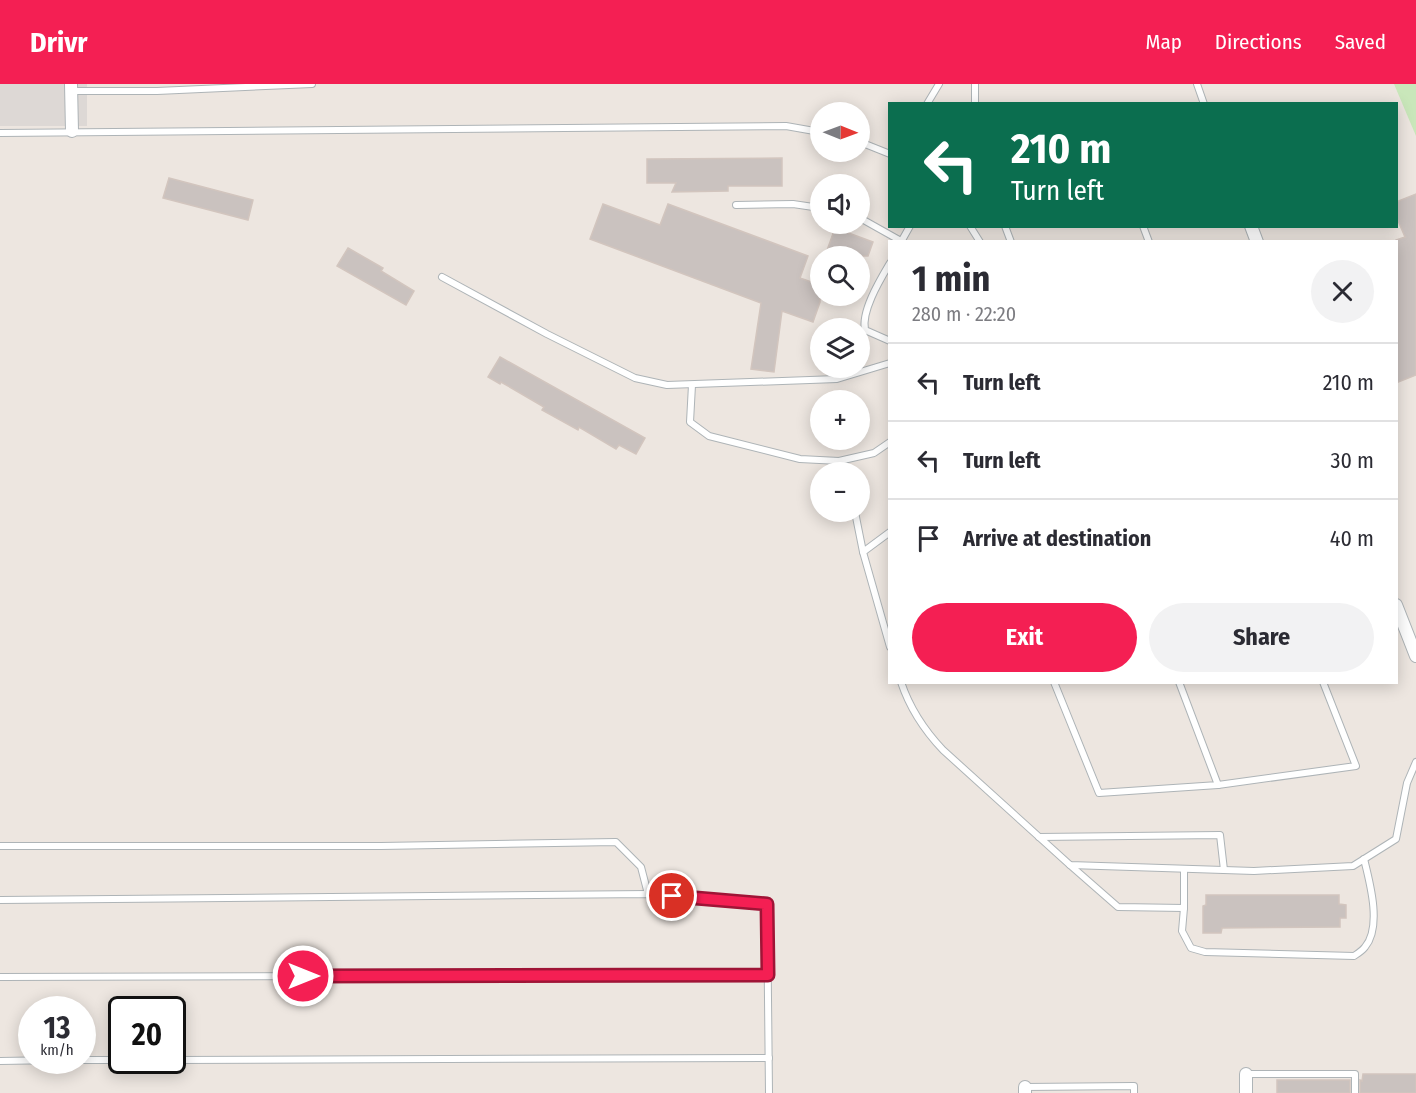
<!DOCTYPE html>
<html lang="en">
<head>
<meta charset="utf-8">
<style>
	body { margin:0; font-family:"Fira Sans Condensed",sans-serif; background:#f2f2f3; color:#2b2b33; height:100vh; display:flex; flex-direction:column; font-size:22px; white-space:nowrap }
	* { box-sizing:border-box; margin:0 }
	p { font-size:20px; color:#7c7c81 }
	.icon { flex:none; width:33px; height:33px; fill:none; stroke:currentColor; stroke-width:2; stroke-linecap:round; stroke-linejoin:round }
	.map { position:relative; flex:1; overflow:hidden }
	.sheet { position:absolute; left:888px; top:156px; width:510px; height:444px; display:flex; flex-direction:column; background:#fff; border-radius:0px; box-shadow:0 3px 15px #0003 }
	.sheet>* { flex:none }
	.banner { position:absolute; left:888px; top:18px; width:510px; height:126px; border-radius:0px; box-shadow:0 3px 15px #0003; background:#0b6e4f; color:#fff; overflow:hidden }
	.needle { width:39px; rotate:91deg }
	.buttons { position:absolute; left:810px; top:18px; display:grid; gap:12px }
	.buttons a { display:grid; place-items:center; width:60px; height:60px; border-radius:50%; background:#fff; box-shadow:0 3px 15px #0003; font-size:30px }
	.speed { position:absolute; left:18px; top:912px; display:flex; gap:12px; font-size:30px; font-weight:700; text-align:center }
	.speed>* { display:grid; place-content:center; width:78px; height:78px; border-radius:50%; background:#fff; box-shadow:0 3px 15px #0003; line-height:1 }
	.speed small { font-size:15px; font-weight:400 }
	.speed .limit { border:3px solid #111; border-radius:9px; background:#fff; color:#111 }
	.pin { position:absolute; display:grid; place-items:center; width:51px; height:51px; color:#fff; margin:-26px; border:3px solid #fff; border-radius:50%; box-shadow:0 2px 6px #0007 }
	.me { position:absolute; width:66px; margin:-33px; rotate:90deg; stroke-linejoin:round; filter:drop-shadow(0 0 4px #0008) }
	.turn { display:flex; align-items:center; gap:21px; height:126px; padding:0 24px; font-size:27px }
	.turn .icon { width:78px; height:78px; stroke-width:2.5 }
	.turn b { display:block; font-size:42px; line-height:51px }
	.round { display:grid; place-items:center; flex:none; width:63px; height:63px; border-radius:32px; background:#f2f2f3 }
	.overview { display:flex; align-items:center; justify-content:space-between; height:102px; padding:0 24px }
	h1 { font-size:36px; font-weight:700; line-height:45px }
	.cta { display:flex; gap:12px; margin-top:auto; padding:12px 24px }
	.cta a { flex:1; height:69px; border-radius:36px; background:#f41f53; color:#fff; font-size:24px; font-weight:700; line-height:69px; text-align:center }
	.cta a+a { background:#f2f2f3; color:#2b2b33 }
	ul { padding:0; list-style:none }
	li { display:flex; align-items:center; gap:18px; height:78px; padding:0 24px; border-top:2px solid #e1e1e2 }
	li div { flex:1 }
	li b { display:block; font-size:22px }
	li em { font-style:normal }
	header { display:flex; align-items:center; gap:36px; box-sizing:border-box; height:84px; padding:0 30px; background:#f41f53; color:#fff }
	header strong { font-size:28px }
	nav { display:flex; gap:33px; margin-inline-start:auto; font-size:21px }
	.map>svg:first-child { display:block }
	.industrial { fill:#ddd8d5 }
	.green { fill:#c9e7ba }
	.building { fill:#cac2bf; stroke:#d2c5be; stroke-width:1.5 }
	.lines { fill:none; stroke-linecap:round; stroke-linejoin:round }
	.service-casing { stroke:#aeb4b7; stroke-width:8 }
	.minor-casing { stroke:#aeb4b7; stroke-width:14 }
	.service { stroke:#fff; stroke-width:6 }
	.minor { stroke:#fff; stroke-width:12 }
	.route-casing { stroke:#9f1436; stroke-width:15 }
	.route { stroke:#f41f53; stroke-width:10 }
</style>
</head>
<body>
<header>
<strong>Drivr</strong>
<nav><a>Map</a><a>Directions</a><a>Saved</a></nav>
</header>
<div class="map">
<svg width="1416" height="1009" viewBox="0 0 1416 1009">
	<rect width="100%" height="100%" fill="#ede6e0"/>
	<rect class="industrial" x="0" y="0" width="87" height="42"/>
	<polygon class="green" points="1394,0 1416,0 1416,52"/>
	<g class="building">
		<polygon points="782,74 782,102 728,102 728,107 672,108 676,99 647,99 647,75"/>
		<polygon points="169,94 253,116 248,136 163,114"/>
		<polygon points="1416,110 1416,291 1396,299 1396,156 1405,153 1396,132 1396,118"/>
		<polygon points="603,120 660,141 668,120 808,172 800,194 820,201 820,218 813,238 782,227 774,288 751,285 761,219 590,155"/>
		<polygon points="835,144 873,158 868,172 825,172"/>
		<polygon points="348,164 383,184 381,187 414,207 406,221 337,182"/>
		<polygon points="500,273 645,354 636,370 619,361 616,365 579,343 578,346 542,326 544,323 501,298 500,300 488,293"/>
		<polygon points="1206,811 1339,811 1339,820 1346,821 1346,834 1340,834 1340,843 1222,844 1221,849 1203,849 1203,822 1206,821"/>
		<polygon points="1363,990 1416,990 1416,1009 1360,1009 1360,996 1362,997"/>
		<rect x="1277" y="996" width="73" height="13"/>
	</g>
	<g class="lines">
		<defs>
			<g id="service">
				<polyline points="975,0 975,20"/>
				<polyline points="1197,0 1204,20"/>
				<polyline points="71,7 157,7 312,0"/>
				<polyline points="927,20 939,0"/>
				<polyline points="0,49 786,42 820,48"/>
				<polyline points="860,58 890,70"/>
				<polyline points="736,121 793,120 820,124"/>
				<polyline points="860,134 901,157"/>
				<polyline points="970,142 980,158"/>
				<polyline points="1005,142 1011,158"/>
				<polyline points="1143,142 1149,158"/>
				<polyline points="901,158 910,142"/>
				<path d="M890,179C880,196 861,227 865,246L890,257"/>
				<polyline points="442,193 547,250 635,294 667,301 837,295 890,279"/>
				<polyline points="692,301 690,338 709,352 800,375 839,377 874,369 890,358"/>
				<polyline points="839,377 842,388"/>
				<polyline points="855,428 863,468"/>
				<polyline points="890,448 863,468 890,563"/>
				<path d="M901,598C910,625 924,646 943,666L1070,781L1254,787L1353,782L1396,755L1407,699L1416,678"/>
				<polyline points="1054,598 1099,709 1218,701 1179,598"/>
				<polyline points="1218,701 1356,682 1323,598"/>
				<polyline points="1039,753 1220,751 1224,786"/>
				<polyline points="0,762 381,762 616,758 641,783 648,810"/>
				<polyline points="1070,781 1118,823 1184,824 1184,785"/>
				<polyline points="0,816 648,810 767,820 769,1009"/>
				<path d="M1184,824L1182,847L1191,864L1205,868L1354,872C1357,870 1362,867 1365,863C1382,843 1370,799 1364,775"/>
				<polyline points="0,893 768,891"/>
				<polyline points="82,976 122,976"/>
				<polyline points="172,976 769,974"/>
				<polyline points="0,977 60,976"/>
				<polyline points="1246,990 1355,990 1355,1009"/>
				<polyline points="1025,1003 1134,1002 1134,1009"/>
			</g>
			<g id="minor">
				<polyline points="71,0 72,47"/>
				<polyline points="1251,142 1257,158"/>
				<polyline points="1396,521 1416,572"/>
				<polyline points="1025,1003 1025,1009"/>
				<polyline points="1246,1009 1246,990"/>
			</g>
		</defs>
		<use href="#service" class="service-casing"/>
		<use href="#minor" class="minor-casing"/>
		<use href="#service" class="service"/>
		<use href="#minor" class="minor"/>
	</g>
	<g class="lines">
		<defs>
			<polyline id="route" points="303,892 768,891 767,820 672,812"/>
		</defs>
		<use href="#route" class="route-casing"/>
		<use href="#route" class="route"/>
	</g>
</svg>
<div class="buttons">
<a><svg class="needle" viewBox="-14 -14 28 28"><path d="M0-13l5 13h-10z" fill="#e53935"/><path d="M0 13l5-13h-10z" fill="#7c7c81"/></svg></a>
<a><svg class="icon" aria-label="sound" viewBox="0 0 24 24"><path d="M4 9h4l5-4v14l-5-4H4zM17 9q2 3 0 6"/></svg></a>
<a><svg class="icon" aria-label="search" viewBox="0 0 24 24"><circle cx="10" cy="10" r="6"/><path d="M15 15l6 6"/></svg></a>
<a><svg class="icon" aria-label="layers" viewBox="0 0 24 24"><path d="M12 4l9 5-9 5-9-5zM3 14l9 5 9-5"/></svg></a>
<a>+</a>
<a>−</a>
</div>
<div class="speed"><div>13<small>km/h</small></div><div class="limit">20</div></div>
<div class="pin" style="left:672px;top:812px;background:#d93025"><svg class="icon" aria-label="arrive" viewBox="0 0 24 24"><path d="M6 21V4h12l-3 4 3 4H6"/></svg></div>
<svg class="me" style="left:303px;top:892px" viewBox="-20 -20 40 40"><circle r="17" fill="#f41f53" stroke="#fff" stroke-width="3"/><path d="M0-11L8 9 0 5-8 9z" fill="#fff"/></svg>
<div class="banner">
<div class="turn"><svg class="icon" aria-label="left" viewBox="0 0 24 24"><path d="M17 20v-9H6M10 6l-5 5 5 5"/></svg><div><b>210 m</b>Turn left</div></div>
</div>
<section class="sheet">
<div class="overview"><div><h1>1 min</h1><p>280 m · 22:20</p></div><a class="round"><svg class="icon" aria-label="close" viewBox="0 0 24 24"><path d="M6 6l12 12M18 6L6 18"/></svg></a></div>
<ul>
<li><svg class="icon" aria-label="left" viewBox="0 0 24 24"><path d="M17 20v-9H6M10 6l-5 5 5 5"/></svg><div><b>Turn left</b></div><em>210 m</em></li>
<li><svg class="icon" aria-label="left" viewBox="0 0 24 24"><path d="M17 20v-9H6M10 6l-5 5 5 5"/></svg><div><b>Turn left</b></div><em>30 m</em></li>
<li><svg class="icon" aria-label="arrive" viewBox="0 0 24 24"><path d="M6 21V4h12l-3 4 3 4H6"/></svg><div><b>Arrive at destination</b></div><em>40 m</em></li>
</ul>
<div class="cta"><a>Exit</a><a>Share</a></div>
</section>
</div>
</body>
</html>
